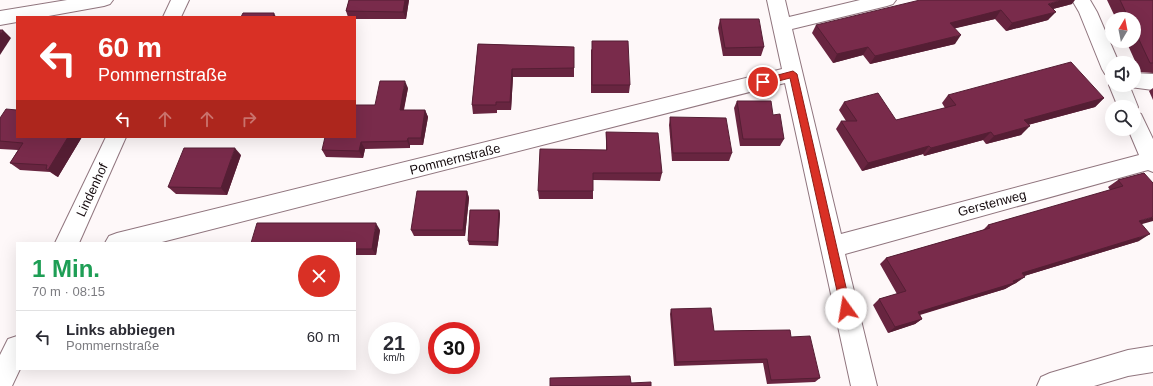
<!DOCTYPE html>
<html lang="de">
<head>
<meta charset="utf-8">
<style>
	body { margin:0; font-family:Arial,sans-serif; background:#f7f7f7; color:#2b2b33; height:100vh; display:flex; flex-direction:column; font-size:15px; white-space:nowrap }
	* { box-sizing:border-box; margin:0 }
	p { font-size:13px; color:#7c7c81 }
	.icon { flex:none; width:22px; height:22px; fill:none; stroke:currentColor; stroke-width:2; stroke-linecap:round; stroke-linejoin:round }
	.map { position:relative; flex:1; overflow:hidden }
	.details { position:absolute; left:16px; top:242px; width:340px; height:128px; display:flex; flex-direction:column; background:#fff; border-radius:0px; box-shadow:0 4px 16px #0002 }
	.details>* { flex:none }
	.hud { position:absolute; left:16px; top:16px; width:340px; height:122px; border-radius:0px; box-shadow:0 4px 16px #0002; background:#d93025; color:#fff; overflow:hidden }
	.needle { width:26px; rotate:10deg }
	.buttons { position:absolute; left:1105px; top:12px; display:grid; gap:8px }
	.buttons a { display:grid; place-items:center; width:36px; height:36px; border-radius:50%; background:#fff; box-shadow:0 4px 16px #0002; font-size:20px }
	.speed { position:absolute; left:368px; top:322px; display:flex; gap:8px; font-size:20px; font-weight:700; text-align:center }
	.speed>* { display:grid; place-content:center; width:52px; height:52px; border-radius:50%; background:#fff; box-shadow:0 4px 16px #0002; line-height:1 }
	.speed small { font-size:10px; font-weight:400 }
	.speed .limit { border:6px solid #d22; background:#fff; color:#111 }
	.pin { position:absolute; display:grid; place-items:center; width:34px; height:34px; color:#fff; margin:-17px; border:2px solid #fff; border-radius:50%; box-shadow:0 1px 4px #0007 }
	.me { position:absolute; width:44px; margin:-22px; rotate:347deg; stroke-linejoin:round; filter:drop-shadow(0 0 3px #0008) }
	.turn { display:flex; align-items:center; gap:14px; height:84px; padding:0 16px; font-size:18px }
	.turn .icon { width:52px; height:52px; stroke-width:2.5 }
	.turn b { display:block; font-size:28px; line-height:34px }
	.lanes { display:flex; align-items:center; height:38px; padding:0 16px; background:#0003; justify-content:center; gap:20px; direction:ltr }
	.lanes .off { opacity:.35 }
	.round { display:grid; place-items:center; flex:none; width:42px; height:42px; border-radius:21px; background:#f7f7f7 }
	.overview { display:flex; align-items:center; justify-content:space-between; height:68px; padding:0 16px }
	h1 { font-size:24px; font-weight:700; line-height:30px; color:#1e9e55 }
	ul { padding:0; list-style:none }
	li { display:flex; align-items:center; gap:12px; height:52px; padding:0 16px; border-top:1px solid #e1e1e2 }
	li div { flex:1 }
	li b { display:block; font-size:15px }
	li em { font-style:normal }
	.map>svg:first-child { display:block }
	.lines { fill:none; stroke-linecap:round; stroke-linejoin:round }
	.minor-casing { stroke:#90757e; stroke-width:2 }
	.minor { fill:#fff; fill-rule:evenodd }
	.wall { fill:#682540 }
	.shaded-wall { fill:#551e34 }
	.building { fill:#792b4b; stroke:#551e34 }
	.route { fill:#d93025; stroke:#8d1f18 }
	.labels { text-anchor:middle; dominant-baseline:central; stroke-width:4; stroke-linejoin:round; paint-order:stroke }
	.street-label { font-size:13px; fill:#170d10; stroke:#fff }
</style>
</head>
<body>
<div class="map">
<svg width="1153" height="386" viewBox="0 0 1153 386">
	<rect width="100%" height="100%" fill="#fef8f9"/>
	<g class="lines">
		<defs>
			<g id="minor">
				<polygon points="67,0 113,0 110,4 104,6 43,17 17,17 17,22 0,25 0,11"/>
				<polygon points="171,0 189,0 181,17 163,17"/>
				<polygon points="767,0 785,0 789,17 860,0 896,0 893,4 887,6 792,29 841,234 1139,155 1128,129 1134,129 1134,107 1118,107 1109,85 1112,80 1112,85 1134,85 1134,73 1153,74 1153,90 1130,87 1138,107 1135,112 1141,114 1153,139 1153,172 1148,170 845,254 877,386 851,386 785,83 158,243 105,243 109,236 117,233 782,69"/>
				<polygon points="1072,0 1090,0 1097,12 1119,63 1112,63 1112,76 1105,74 1102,69 1079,12"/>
				<polygon points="106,137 126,137 79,243 55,243"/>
				<polygon points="17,336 17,369 20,369 12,386 0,386 0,355 8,339"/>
				<polygon points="1153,346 1153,372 1128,376 1094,386 1037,386 1041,377 1050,373 1128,350"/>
			</g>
		</defs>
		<use href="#minor" class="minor-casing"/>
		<use href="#minor" class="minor"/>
	</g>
	<g class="wall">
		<polygon points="349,0 409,0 406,19 355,19 355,17 348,17 346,11"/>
		<polygon points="1107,0 1153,0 1153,73 1140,72 1126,41 1134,41 1134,19 1116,19"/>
		<polygon points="1072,4 1053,9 1048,20 1006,31 995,19 955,28 955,44 870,64 863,55 833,63 812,33 816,25"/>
		<polygon points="720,19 764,47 761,56 723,56 718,28"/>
		<polygon points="478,44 574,47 574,77 513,77 511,110 497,110 497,113 473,114 472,105"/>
		<polygon points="591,49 630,85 629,93 591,93"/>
		<polygon points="408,88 404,110 425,110 428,117 423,145 410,145 410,148 365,149 363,158 326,157 322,150 375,105"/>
		<polygon points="1153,88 1153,100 1149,91"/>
		<polygon points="948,95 1104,98 1095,107 1028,125 1021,135 986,144 983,140 924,156 923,154 862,171 836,129 841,121 846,121 839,110 844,102 896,120 945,108 942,103"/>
		<polygon points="737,101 773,115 784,139 780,146 740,146 734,108"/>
		<polygon points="670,117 732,153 729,161 672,161 669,125"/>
		<polygon points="0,118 17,137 82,137 58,177 56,176 50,172 20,170 10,163 18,150 0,149"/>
		<polygon points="606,132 662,173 660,181 593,180 593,199 539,199 538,191 606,150"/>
		<polygon points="241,155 227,195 176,194 168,187"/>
		<polygon points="1144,173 1142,224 1139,241 1024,276 1016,283 1012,285 1005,289 920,315 922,319 915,324 888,333 873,305 879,299 897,294 880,264 886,258 983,230 988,225 1110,190 1108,187 1118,180"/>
		<polygon points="467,191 469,198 465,236 414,236 411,230"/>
		<polygon points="499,210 500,214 498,246 469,245 468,241"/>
		<polygon points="380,230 376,255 355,255 355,243"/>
		<polygon points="671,309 714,331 791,337 820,378 815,382 767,384 763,363 674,366 670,314"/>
	</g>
	<g class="shaded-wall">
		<polygon points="405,0 409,0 406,19 403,12"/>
		<polygon points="1061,0 1075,0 1072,4 1041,12 1048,4"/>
		<polygon points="1001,10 995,19 944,31 950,23"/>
		<polygon points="1056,12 1048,20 1006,31 1012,23"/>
		<polygon points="274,13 276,17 273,17"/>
		<polygon points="3,30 11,38 0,55 0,34"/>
		<polygon points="961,35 955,44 870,64 875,56"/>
		<polygon points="868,47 863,55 833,63 837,54"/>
		<polygon points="512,69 513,77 511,110 510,102"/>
		<polygon points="405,81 408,88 402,117 400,110"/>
		<polygon points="1104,98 1095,107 1016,128 1024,120"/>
		<polygon points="425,110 428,117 423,145 421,138"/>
		<polygon points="1030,126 1021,135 986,144 994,136"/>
		<polygon points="991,132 983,140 924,156 931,148"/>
		<polygon points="68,137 82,137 58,177 48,170"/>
		<polygon points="408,138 410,145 410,148 407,141"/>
		<polygon points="361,142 365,149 363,158 359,151"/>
		<polygon points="929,146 923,154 862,171 868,163"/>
		<polygon points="235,148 241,155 227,195 221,188"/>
		<polygon points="467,191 469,198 465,236 463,230"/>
		<polygon points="499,210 500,214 498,246 497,242"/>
		<polygon points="1153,217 1153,221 1128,228 1139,221"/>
		<polygon points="376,223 380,230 376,255 372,249"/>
		<polygon points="1150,234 1139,241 1014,279 1022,273"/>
		<polygon points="1025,277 1016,283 1012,285 1005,289 911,317 918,312"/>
		<polygon points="922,319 915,324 888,333 895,327"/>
	</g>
	<g class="building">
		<polygon points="349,0 405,0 403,12 346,11"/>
		<polygon points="920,0 1061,0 1048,4 1056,12 1012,23 1001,10 950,23 961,35 875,56 868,47 837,54 816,25"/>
		<polygon points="1120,0 1153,0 1153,63 1150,63 1134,29 1134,19 1129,19"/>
		<polygon points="243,13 274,13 273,17 241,17"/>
		<polygon points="720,19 759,19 764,47 725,48"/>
		<polygon points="0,30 3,30 0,34"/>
		<polygon points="592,41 628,41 630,85 592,85"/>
		<polygon points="478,44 574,47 574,68 512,69 510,102 496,102 496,105 472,105"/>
		<polygon points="1071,62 1104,98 1024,120 1030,126 994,136 991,132 931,148 929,146 868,163 841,121 857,121 844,102 878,93 896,120 956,105 948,95"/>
		<polygon points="380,81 405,81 400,110 425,110 421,138 408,138 407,141 361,142 359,151 322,150 325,137 355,137 355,105 375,105"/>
		<polygon points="737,101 771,101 773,115 780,114 784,139 743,139"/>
		<polygon points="6,109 17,110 17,137 68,137 48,170 46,169 47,165 10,163 23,143 0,141 0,118"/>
		<polygon points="670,117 726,118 732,153 673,153"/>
		<polygon points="606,132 658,133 662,173 593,173 593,191 538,191 540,149 607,150"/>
		<polygon points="184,148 235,148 221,188 168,187"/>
		<polygon points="1144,173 1153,183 1153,217 1139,221 1150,234 1022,273 1025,277 1013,281 1014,283 918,312 922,319 895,327 879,299 906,291 886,258 990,228 988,225 1123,186 1118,180"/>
		<polygon points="417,191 467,191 463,230 411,230"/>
		<polygon points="470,210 499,210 497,242 468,241"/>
		<polygon points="257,223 376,223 372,249 355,249 355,243 251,243"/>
		<polygon points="711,308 714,331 790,330 791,337 810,336 820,378 771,380 767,359 676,362 671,309"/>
		<polygon points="630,376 631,383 651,382 651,386 550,386 550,378"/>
	</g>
	<polygon class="route" points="793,71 797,74 851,309 850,312 846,313 842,312 841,309 790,78 763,85 759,82 763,79"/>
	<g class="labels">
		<g class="street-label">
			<text transform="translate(455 159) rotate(-14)">Pommernstraße</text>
			<text transform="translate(92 190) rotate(-65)">Lindenhof</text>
			<text transform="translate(992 203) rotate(-15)">Gerstenweg</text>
		</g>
	</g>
</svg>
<div class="buttons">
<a><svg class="needle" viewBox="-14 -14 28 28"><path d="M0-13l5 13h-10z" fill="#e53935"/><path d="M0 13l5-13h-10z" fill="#7c7c81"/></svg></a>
<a><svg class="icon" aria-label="sound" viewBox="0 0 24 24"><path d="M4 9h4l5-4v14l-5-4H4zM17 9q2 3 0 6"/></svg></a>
<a><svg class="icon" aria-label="search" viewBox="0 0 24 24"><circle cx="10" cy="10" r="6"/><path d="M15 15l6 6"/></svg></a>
</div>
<div class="speed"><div>21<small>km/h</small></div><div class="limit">30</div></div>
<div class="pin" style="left:763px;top:82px;background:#d93025"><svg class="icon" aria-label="arrive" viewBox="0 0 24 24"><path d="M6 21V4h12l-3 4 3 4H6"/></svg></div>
<svg class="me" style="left:846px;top:309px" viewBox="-20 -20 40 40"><circle r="19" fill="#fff"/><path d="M0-13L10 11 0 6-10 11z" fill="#d93025"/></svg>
<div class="hud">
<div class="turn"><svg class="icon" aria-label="left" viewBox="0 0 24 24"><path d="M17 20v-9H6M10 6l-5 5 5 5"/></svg><div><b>60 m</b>Pommernstraße</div></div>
<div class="lanes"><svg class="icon" aria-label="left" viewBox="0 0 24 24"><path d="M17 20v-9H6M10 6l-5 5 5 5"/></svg><svg class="icon off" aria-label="ahead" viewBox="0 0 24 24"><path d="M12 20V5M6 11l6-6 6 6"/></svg><svg class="icon off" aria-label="ahead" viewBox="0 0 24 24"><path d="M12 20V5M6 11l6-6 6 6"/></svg><svg class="icon off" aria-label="right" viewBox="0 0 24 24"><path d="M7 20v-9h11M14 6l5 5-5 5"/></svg></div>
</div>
<section class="details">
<div class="overview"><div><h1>1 Min.</h1><p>70 m · 08:15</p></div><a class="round" style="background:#d93025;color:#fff"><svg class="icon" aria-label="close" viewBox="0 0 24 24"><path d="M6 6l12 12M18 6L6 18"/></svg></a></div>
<ul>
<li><svg class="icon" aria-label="left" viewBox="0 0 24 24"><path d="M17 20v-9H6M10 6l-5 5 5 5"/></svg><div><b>Links abbiegen</b><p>Pommernstraße</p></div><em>60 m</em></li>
</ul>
</section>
</div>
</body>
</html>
